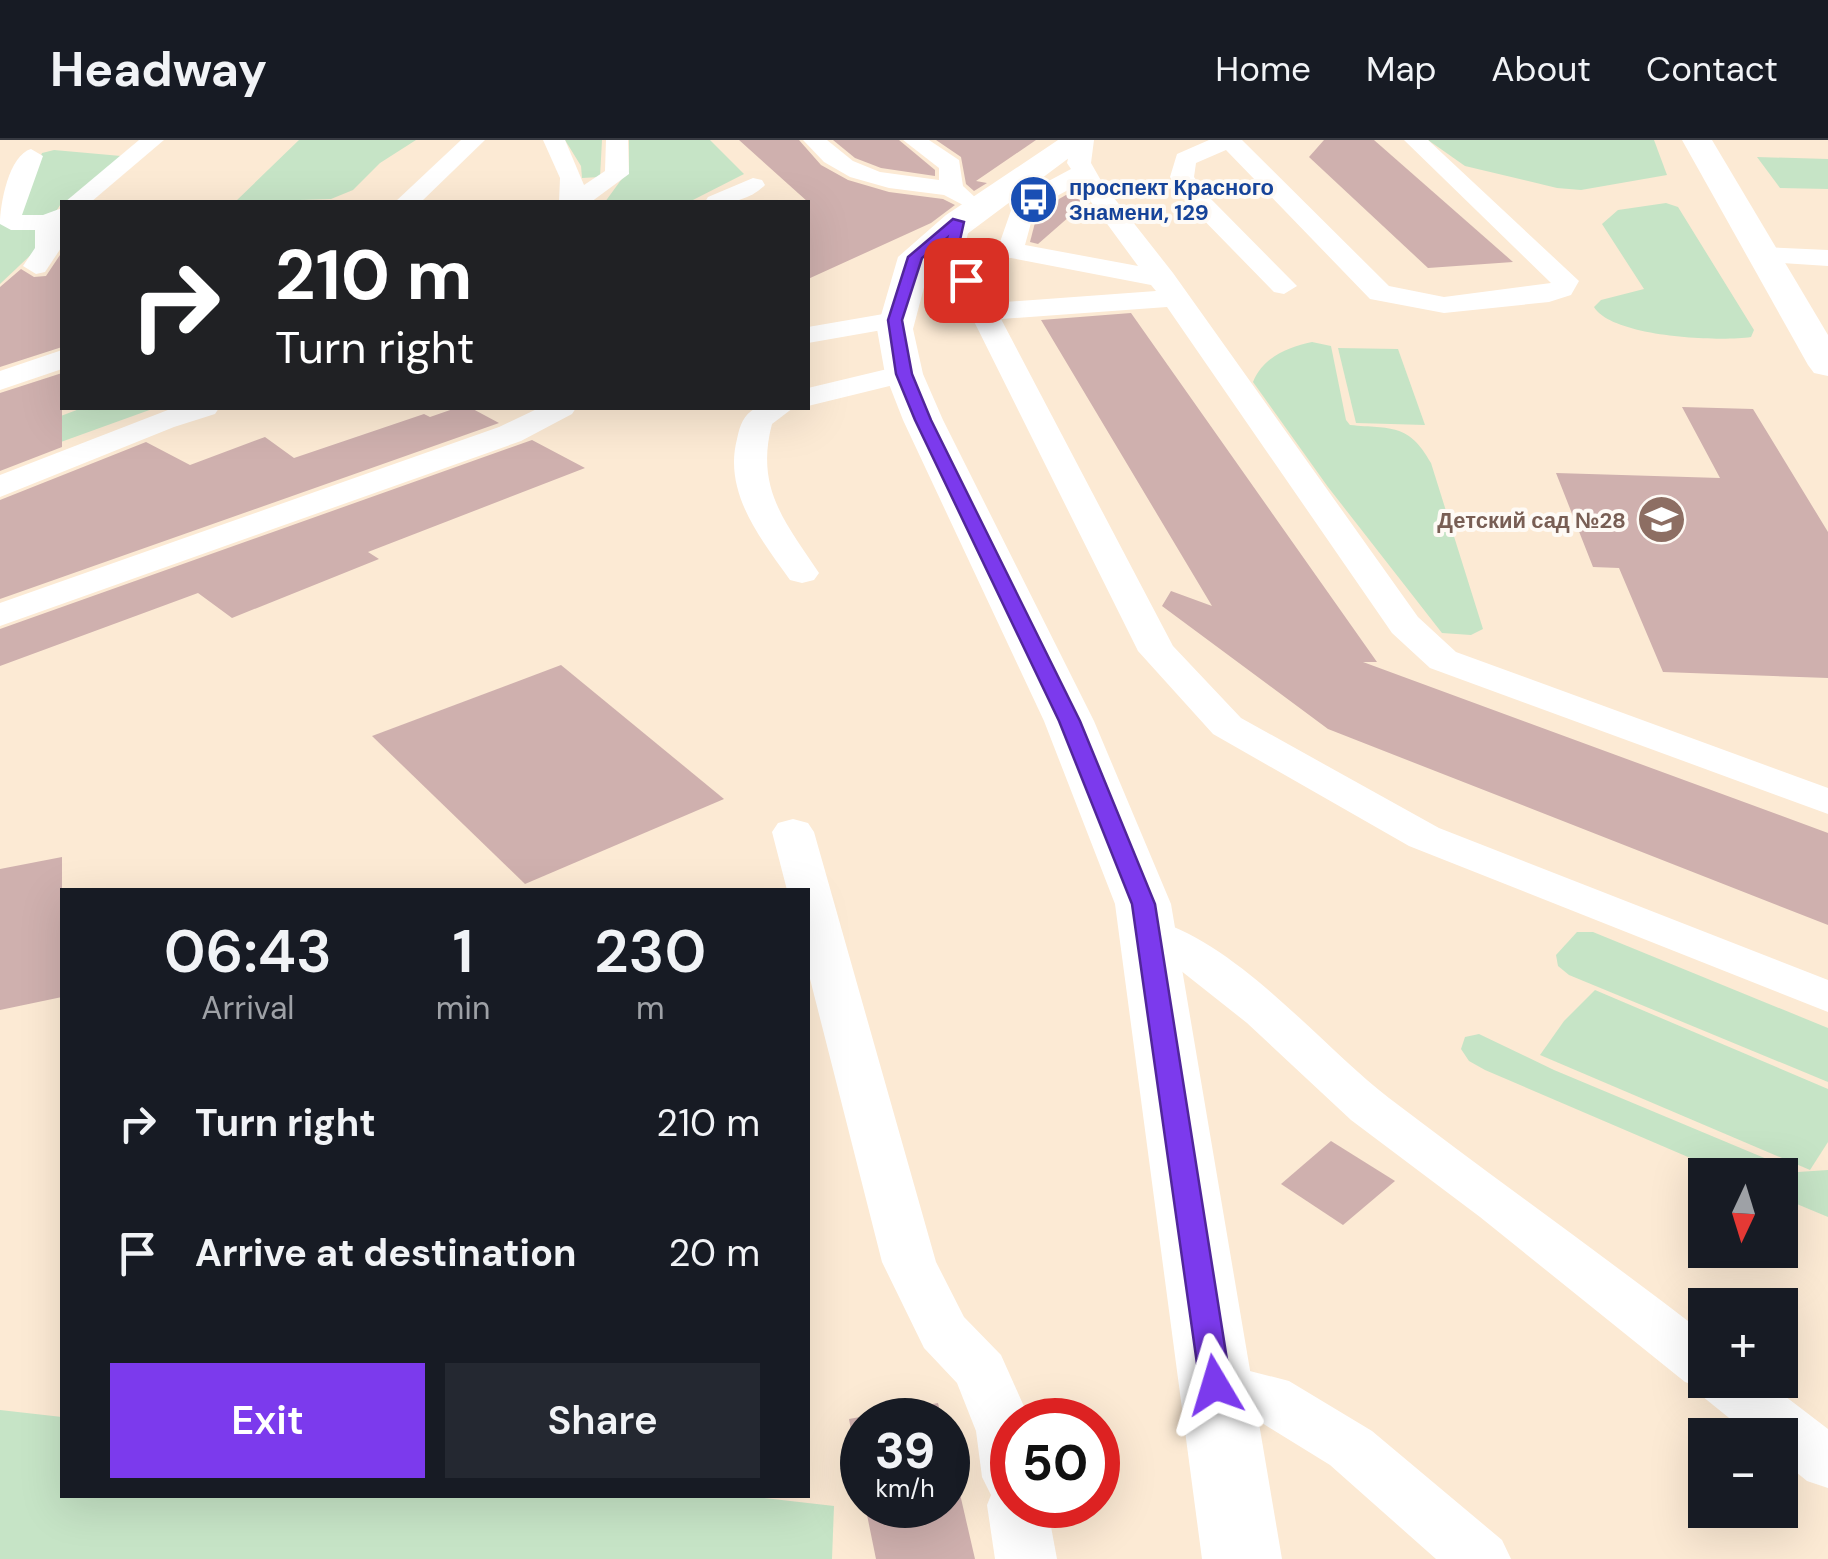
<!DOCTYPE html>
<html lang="en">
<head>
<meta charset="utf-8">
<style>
	body { margin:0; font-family:"DM Sans",sans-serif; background:#242831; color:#f1f3f6; height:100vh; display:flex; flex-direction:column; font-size:38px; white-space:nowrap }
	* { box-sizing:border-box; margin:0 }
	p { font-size:32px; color:#9ea1a6 }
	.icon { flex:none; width:55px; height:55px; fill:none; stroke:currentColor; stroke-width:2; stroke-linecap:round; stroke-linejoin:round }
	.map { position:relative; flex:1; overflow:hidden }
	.drawer { position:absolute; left:60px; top:748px; width:750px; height:610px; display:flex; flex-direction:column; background:#171b24; border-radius:0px; box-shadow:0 10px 40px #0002 }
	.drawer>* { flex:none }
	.banner { position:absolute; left:60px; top:60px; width:750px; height:210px; border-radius:0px; box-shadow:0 10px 40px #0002; background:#202124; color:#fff; overflow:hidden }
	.needle { width:65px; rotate:184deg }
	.fabs { position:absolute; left:1688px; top:1018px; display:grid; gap:20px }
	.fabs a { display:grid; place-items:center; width:110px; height:110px; border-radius:0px; background:#171b24; box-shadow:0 10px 40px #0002; font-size:50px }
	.speed { position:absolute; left:840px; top:1258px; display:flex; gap:20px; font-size:50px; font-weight:700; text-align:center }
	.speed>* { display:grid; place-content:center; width:130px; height:130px; border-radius:50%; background:#171b24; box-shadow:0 10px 40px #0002; line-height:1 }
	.speed small { font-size:25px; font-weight:400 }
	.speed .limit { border:15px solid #d22; background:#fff; color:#111 }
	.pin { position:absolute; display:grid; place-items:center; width:85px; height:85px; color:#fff; margin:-42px; border-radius:20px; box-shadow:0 5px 15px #0006 }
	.me { position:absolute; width:110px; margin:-55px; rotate:353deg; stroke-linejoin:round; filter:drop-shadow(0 0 8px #0008) }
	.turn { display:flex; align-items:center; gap:35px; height:210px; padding:0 50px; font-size:45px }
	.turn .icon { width:130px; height:130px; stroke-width:2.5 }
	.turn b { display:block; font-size:70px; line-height:85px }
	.eta { display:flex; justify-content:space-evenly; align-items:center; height:170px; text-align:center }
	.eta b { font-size:60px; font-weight:600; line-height:70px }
	.action { display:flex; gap:20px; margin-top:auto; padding:20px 50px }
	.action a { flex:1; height:115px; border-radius:0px; background:#7c3aed; color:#fff; font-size:40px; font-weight:600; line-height:115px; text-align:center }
	.action a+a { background:#242831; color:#f1f3f6 }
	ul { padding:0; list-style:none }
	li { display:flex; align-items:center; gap:30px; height:130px; padding:0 50px }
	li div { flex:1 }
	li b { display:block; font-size:38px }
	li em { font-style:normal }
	header { display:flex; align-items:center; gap:60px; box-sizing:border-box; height:140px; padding:0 50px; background:#171b24; border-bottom:2px solid #363941 }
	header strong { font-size:48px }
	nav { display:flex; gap:55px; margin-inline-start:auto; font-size:35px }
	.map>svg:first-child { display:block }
	.green { fill:#c6e4c6 }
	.building { fill:#cfb0ae }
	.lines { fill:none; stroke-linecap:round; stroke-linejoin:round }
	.lane { fill:#fff; fill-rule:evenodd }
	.street { fill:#fff; fill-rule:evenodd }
	.secondary { fill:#fff; fill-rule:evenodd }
	.route { fill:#7c3aed; stroke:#51269a; stroke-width:2.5 }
	.labels { text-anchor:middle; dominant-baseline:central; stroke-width:8; stroke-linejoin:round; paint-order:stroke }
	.far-transit-label { font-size:22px; font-weight:bold; fill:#164399; stroke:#fefaf5; text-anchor:start }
	.far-education-label { font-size:22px; font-weight:bold; fill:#785e54; stroke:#fefaf5; text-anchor:end }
</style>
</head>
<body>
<header>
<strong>Headway</strong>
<nav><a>Home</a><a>Map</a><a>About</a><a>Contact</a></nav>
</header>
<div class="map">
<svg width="1828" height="1419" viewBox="0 0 1828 1419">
	<rect width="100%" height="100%" fill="#fcead4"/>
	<g class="green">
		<polygon points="299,0 416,0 380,23 353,50 331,59 235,62"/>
		<polygon points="565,0 602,0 600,37 582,38 581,26"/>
		<polygon points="629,0 710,0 744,34 689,62 605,62 629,29"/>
		<polygon points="1428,0 1654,0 1667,35 1581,50 1557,48 1465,26"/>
		<polygon points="54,10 121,16 68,62 62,62 53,76 21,79 20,72 42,13"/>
		<polygon points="1757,17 1828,19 1828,49 1780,48"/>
		<path d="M1666,63L1678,67L1754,190L1751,197C1718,202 1612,197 1594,167L1601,160L1644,149L1602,84L1618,70Z"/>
		<polygon points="0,82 35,88 37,109 0,144"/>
		<path d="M1312,202L1331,206L1346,280L1350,285C1391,289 1409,283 1431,323L1483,489L1471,495L1442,493L1328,347L1253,242C1263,217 1288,207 1312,202Z"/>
		<polygon points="1338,208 1398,209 1425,285 1356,283"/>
		<polygon points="82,268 155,268 0,324 0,299"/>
		<polygon points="1577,792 1593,792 1828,888 1828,942 1569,835 1558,826 1556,815"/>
		<polygon points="1595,850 1828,949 1828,1002 1810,1030 1540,915 1564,881"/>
		<polygon points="1479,894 1554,930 1798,1032 1828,1030 1828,1077 1780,1057 1780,1035 1730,1035 1485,930 1469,921 1461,909 1465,897"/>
		<polygon points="0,1270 62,1277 62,1355 737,1355 834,1366 832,1419 0,1419"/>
	</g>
	<g class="building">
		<polygon points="739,0 799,0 821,25 848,40 889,52 943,59 955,65 931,83 808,139 808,62"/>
		<polygon points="833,0 899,0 935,30 935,36 881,28 855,18"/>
		<polygon points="936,0 1036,0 976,41 987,43 974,51 966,44 961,17"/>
		<polygon points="1324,0 1374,0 1513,122 1428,128 1309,17"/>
		<polygon points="1066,55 1086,62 1038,104 1030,102 1038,71"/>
		<polygon points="62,112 62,207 0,227 0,147 21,129 34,137 46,136"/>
		<polygon points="1131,173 1377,522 1363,522 1828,693 1828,785 1328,589 1162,466 1171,451 1212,466 1041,180"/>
		<polygon points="62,233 62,307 0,331 0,253"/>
		<polygon points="1682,267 1753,269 1828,392 1828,538 1663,532 1619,428 1593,427 1556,333 1720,338"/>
		<polygon points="456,268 471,268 499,283 0,459 0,360 146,302 190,325 265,297 294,318 424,274 430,277"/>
		<polygon points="532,300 585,328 368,412 379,419 232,478 198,453 0,526 0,489"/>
		<polygon points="561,525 724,659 525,744 372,596"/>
		<polygon points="62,717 62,857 0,870 0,729"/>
		<polygon points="1331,1001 1395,1041 1343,1085 1281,1044"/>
		<polygon points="938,1263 942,1280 862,1280 862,1350 849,1279"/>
		<polygon points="948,1302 975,1419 876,1419 865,1365 948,1365"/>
	</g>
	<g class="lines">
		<g class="lane">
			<polygon points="139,0 164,0 91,62 65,62"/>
			<polygon points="461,0 485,0 421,62 395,62"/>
			<polygon points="543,0 565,0 584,45 605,31 606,0 628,0 629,34 591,62 559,62 560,38"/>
			<polygon points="803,0 827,0 853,21 880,32 939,40 939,28 903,0 929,0 959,20 963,46 977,59 965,66 944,55 889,48 850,37 824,22"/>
			<path d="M1072,0H1094L1091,23L1103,44L1173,133L1418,477L1456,512L1828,648V674L1430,528L1392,493L1167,167L1001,179L1173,506L1241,578L1439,688L1828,840V872L1409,706L1213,594L1138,511L938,109L945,82L958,74L971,82L966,101L1000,102L1015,59L1071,29L1067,23ZM1079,44L1083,51L1138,126L1025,105L1035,68ZM968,117L1011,118L1151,145L1156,151L992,163Z"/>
			<polygon points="1209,0 1242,0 1389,146 1444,157 1551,143 1404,0 1428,0 1579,141 1571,155 1549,162 1444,173 1370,159 1226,10 1196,23 1194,37 1207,55 1297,146 1284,154 1274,152 1189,65 1170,37 1177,14"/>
			<path d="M31,9L43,16L22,75H43L62,68L61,108L45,132L36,134L23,126L35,108V90H11L0,84C0,64 9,15 31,9Z"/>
			<path d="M753,38L762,40L765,45C748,62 727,63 705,62L708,57Z"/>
			<polygon points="1762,107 1828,110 1828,126 1753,121 1749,115 1753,109"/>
			<polygon points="895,172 905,174 909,180 905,186 808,203 808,187"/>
			<polygon points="62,210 62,229 0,250 0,231"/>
			<polygon points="904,225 914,228 919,234 914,240 808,266 808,248"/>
			<polygon points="173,268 219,268 215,274 174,287 0,357 0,335"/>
			<polygon points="539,268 576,268 572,274 521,301 0,486 0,463 499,287"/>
			<path d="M756,268H793L772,284C755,348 785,382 819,433L814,440L802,443L790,440C761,399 723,353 737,299C740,285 743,275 756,268Z"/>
			<polygon points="793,679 808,683 814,692 936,1122 964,1177 1001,1215 1030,1280 1012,1280 1012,1365 1047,1365 1057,1419 995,1419 987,1365 991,1355 982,1337 976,1291 957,1243 924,1208 882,1122 808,831 808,750 787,750 772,692 778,683"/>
			<path d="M1148,778C1237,801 1318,903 1389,958C1494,1038 1601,1114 1705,1194V1240H1764L1828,1289V1348L1807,1341L1780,1319V1295H1750L1702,1256L1696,1246L1685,1242L1480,1077L1351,980L1247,883L1175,826L1132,802L1126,792L1132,782Z"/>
			<polygon points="1215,1222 1289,1241 1372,1291 1502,1400 1511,1419 1436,1419 1330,1325 1254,1278 1195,1261 1186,1245 1195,1229"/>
		</g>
		<polygon class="street" points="1682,0 1712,0 1828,195 1828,236 1814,233 1808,225"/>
		<polygon class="secondary" points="1058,0 1093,0 931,121 913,189 923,234 943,280 1094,581 1171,764 1282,1419 1202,1419 1115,764 1044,581 903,280 885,234 877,189 898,117 946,75"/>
	</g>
	<path class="route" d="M953,79L964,82L958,109L973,140L966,145C952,138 943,112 947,98L922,118L902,180L912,234L931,280L1080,581L1155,764L1231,1245L1226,1254L1215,1258L1204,1254L1200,1245L1132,764L1059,581L915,280L896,234L888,180L908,117Z"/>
	<defs>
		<symbol id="bus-disc" viewBox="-11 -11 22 22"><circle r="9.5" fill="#1a4fb4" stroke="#fefaf5"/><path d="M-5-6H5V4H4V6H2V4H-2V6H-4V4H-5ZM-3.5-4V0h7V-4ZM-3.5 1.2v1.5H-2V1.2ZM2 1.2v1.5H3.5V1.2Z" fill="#fff"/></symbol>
		<symbol id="school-disc" viewBox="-11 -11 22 22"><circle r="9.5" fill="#8d6e63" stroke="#fefaf5"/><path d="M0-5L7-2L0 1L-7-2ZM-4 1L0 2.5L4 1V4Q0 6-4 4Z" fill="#fff"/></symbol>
	</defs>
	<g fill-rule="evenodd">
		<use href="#bus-disc" x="1006" y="32" width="55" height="55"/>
		<use href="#school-disc" x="1634" y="352" width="55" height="55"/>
	</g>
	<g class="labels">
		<g class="far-transit-label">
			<text x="1069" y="47">проспект Красного<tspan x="1069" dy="25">Знамени, 129</tspan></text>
		</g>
		<g class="far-education-label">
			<text x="1626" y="380">Детский сад №28</text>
		</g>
	</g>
</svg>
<div class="fabs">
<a><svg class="needle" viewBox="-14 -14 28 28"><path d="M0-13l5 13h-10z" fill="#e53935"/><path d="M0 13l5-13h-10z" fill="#9ea1a6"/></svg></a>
<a>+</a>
<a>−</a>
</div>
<div class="speed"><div>39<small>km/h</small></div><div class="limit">50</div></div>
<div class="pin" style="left:966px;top:140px;background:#d93025"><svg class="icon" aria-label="arrive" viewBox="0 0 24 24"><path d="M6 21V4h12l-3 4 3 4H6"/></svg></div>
<svg class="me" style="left:1215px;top:1245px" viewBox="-20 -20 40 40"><path d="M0-17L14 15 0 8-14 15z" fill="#7c3aed" stroke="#fff" stroke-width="4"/></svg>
<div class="banner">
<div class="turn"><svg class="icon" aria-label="right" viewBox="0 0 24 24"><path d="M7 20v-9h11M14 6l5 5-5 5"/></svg><div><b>210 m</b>Turn right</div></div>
</div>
<section class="drawer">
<div class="eta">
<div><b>06:43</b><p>Arrival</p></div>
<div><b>1</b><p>min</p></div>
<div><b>230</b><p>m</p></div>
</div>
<ul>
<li><svg class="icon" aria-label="right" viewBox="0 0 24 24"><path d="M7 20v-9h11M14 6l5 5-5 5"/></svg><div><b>Turn right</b></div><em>210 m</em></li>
<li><svg class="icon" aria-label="arrive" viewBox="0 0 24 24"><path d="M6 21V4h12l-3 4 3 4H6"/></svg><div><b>Arrive at destination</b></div><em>20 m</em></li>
</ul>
<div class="action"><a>Exit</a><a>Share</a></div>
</section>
</div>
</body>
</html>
